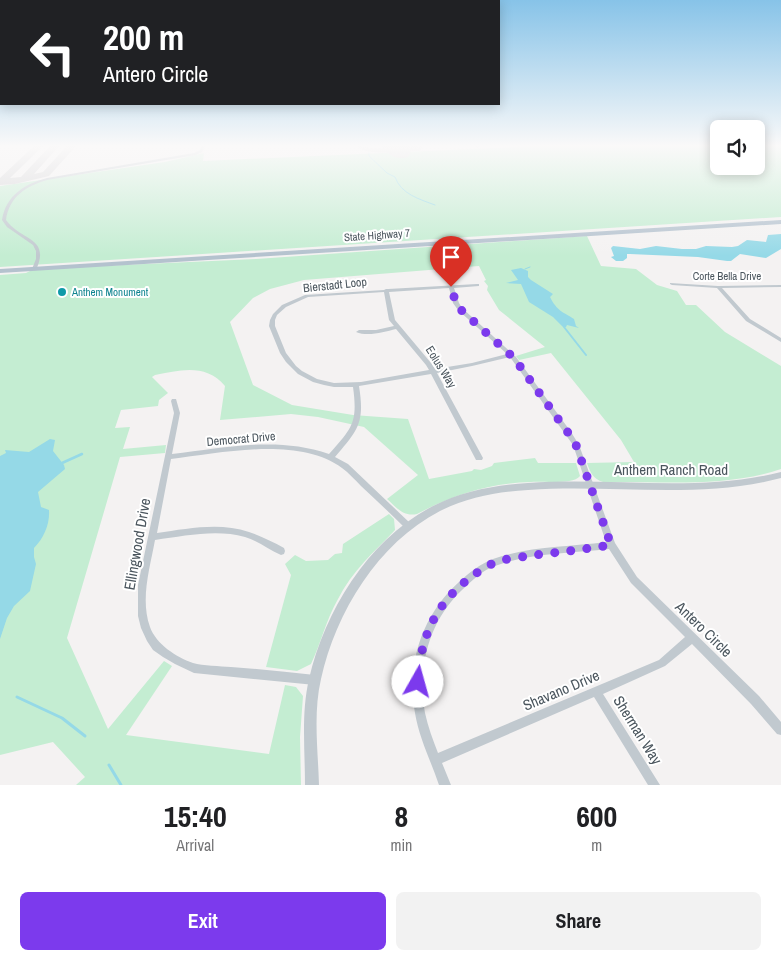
<!DOCTYPE html>
<html lang="en">
<head>
<meta charset="utf-8">
<style>
	body { margin:0; font-family:"Archivo Narrow",sans-serif; background:#f2f2f2; color:#202124; height:100vh; display:flex; flex-direction:column; font-size:19px; white-space:nowrap }
	* { box-sizing:border-box; margin:0 }
	p { font-size:16px; color:#757577 }
	.icon { flex:none; width:28px; height:28px; fill:none; stroke:currentColor; stroke-width:2; stroke-linecap:round; stroke-linejoin:round }
	.map { position:relative; height:785px; overflow:hidden }
	.details { display:flex; flex-direction:column; background:#fff; flex:1 }
	.details>* { flex:none }
	.banner { position:absolute; left:0px; top:0px; width:500px; height:105px; box-shadow:0 2px 12px #0003; background:#202124; color:#fff; overflow:hidden }
	.buttons { position:absolute; left:710px; top:120px; display:grid; gap:10px }
	.buttons a { display:grid; place-items:center; width:55px; height:55px; border-radius:8px; background:#fff; box-shadow:0 2px 12px #0003; font-size:25px }
	.pin { position:absolute; display:grid; place-items:center; width:42px; height:42px; color:#fff; margin:-51px -21px; border-radius:50% 50% 50% 0; rotate:-45deg; box-shadow:0 0 5px #0007 }
	.pin .icon { rotate:45deg }
	.me { position:absolute; width:55px; margin:-28px; rotate:7deg; stroke-linejoin:round; filter:drop-shadow(0 0 4px #0008) }
	.turn { display:flex; align-items:center; gap:18px; height:105px; padding:0 20px; font-size:22px }
	.turn .icon { width:65px; height:65px; stroke-width:2.5 }
	.turn b { display:block; font-size:35px; line-height:42px }
	.eta { display:flex; justify-content:space-evenly; align-items:center; height:85px; text-align:center }
	.eta b { font-size:30px; font-weight:700; line-height:35px }
	.action { display:flex; gap:10px; margin-top:auto; padding:10px 20px }
	.action a { flex:1; height:58px; border-radius:8px; background:#7c3aed; color:#fff; font-size:20px; font-weight:700; line-height:58px; text-align:center }
	.action a+a { background:#f2f2f2; color:#202124 }
	.map>svg:first-child { display:block }
	.green { fill:#c4edd2 }
	.water { fill:#95d9e7 }
	.lines { fill:none; stroke-linecap:round; stroke-linejoin:round }
	.stream-far3 { stroke:#95d9e7; stroke-width:1 }
	.stream-far2 { stroke:#95d9e7; stroke-width:2 }
	.stream-far1 { stroke:#95d9e7; stroke-width:2.5 }
	.stream { stroke:#95d9e7; stroke-width:3 }
	.taxiway { fill:#d4d4d6; fill-rule:evenodd }
	.runway { fill:#d4d4d6; fill-rule:evenodd }
	.minor { fill:#c1c9cf; fill-rule:evenodd }
	.tertiary { fill:#c1c9cf; fill-rule:evenodd }
	.primary { fill:#b4c2ce; fill-rule:evenodd }
	.route { stroke:#7c3aed; stroke-width:9; stroke-dasharray:0 16.2 }
	.culture-dot { fill:#0f9aa8; stroke:#fff; stroke-width:2 }
	.labels { text-anchor:middle; dominant-baseline:central; stroke-width:4; stroke-linejoin:round; paint-order:stroke }
	.far-street-label { font-size:11px; fill:#4b565e; stroke:#fff }
	.far-culture-label { font-size:11px; fill:#0d838f; stroke:#fff; text-anchor:start }
	.street-label { font-size:12px; fill:#4b565e; stroke:#fff }
	.near-street-label { font-size:15px; fill:#4b565e; stroke:#fff }
</style>
</head>
<body>
<div class="map">
<svg width="781" height="785" viewBox="0 0 781 785">
	<rect width="100%" height="100%" fill="#f4f2f2"/>
	<g class="green">
		<polygon points="536,146 719,146 719,166 756,166 756,146 781,146 781,217 0,267 0,186 165,162 204,153 203,161"/>
		<path d="M587,236L601,266L636,269L657,285L677,291L686,305H696L725,332L781,366V469C725,488 661,481 603,482C593,479 590,472 587,463L634,462L621,440L551,353L519,360L516,356L545,347L499,310L487,290L488,286L484,281L486,280L479,266L304,280L270,289L253,298L230,322L253,385L292,405L353,415L408,419L429,479L472,471L474,469L481,470L492,466L494,463L535,458L538,463H576L580,476C573,485 543,481 531,482C490,483 453,495 417,514C403,517 396,507 387,499L418,475L364,427L318,417L291,414L220,420L225,386C206,363 180,370 155,375L152,377L168,393L159,400L158,406L121,410L115,428L130,427L123,449L166,445L165,453L120,457L67,638L108,729L164,661L172,666L126,735L269,754L285,685L296,687L303,696L300,737L301,785H76L85,777L53,742L0,755V275L26,273L34,269L256,259Z"/>
		<path d="M389,514L394,519L395,530C374,552 352,571 338,599C326,620 321,643 311,664L297,671L266,667L291,575L285,564L295,555L306,561L328,560L335,554L342,553L343,544Z"/>
	</g>
	<g class="water">
		<polygon points="781,234 781,249 766,258 740,254 731,261 727,261 698,257 630,254 627,254 627,258 623,261 616,261 611,257 614,256 611,248 613,246 640,249 656,246 682,249 696,249 706,246 732,247 738,246 747,240 766,242 768,235"/>
		<path d="M521,268L528,271V277L531,280L553,294L550,297C557,311 563,312 574,319L576,326L579,328L567,325L566,327H563L553,317L529,302L521,284L506,283L518,280L511,270Z"/>
		<path d="M50,439L55,440L53,451L64,465L65,469L38,492L41,507L49,510C50,524 44,538 34,548V557L36,564L30,591L14,606L7,618L0,639V456L6,453L5,450L29,452Z"/>
	</g>
	<g class="lines">
		<g class="stream-far3">
			<path d="M369,153V156L387,173L395,177C401,194 419,199 435,205"/>
			<polyline points="525,269 530,267"/>
		</g>
		<polyline class="stream-far2" points="564,327 586,355"/>
		<polyline class="stream-far1" points="62,463 82,454"/>
		<g class="stream">
			<polyline points="17,697 62,718 85,736"/>
			<polyline points="109,765 121,785"/>
		</g>
		<g class="taxiway">
			<polygon points="34,146 43,146 10,178 21,177 50,146 59,146 34,174 43,172 67,146 76,146 49,176 15,184 0,185 0,178"/>
			<path d="M357,146L373,148L422,146L423,148L419,151C403,151 368,157 357,146Z"/>
		</g>
		<path class="runway" d="M382,146H407L411,152L408,157C396,160 389,156 382,146Z"/>
		<g class="minor">
			<path d="M201,146H205L202,152L196,155L47,180C26,186 9,197 6,220C21,241 51,237 36,270H34L32,269L36,259V251L33,245L7,227L2,220C6,195 25,184 47,178L194,153L200,150Z"/>
			<polygon points="474,146 478,146 479,147 477,148"/>
			<polygon points="670,283 718,286 781,285 781,287 722,288 750,319 781,338 781,342 746,321 717,288 672,285 670,284"/>
			<path d="M477,284H479V286L454,288L459,303L462,308L516,357L571,432L579,445L615,543L637,577L759,696L781,722V735L777,734L751,704L692,644L665,666L603,694L660,785H648L594,697L442,763L451,785H439C431,761 419,738 415,713C406,664 422,615 459,582C469,573 480,564 493,559C529,546 569,547 606,542L573,445L510,357L472,366L437,373L483,458L482,460H476L475,458L431,374L359,386C365,423 358,430 335,457L348,464L411,524L412,526L411,528L408,529L405,528C391,514 376,500 361,486C355,480 349,473 342,468C298,436 222,453 171,459L157,533C187,529 219,522 249,532C261,536 273,542 284,548L285,551L284,554L281,555C269,550 258,541 245,537C216,529 185,536 155,540C150,568 140,599 150,627C156,644 176,657 193,663C203,666 220,666 231,667C259,669 287,672 315,675L319,676L320,680L319,684L315,685L194,673L175,664L163,657L153,650L147,641L141,628L138,616V585L174,413L171,401L172,399H176L180,413L172,454C225,448 277,436 329,454C352,428 358,423 353,387H334L324,385L313,382L298,374L286,362L280,353L271,331L269,326L270,320L273,314L282,305L305,295L384,290L386,289H388ZM449,288L453,303L458,310L507,354L472,363L435,369L431,363L395,320L389,292ZM384,292L389,320L394,326L376,330H359L356,332C368,337 384,332 396,329L426,365L429,370L361,382L334,383L317,379L302,371L296,366L286,353L275,326V320L277,315L286,307L308,297ZM609,549L631,583L685,637L659,660L438,753C433,740 428,727 425,713C417,669 428,622 462,590C472,581 482,570 495,566C530,553 573,553 609,549Z"/>
		</g>
		<path class="tertiary" d="M781,472V478C698,500 613,484 528,490C498,492 468,497 440,511C378,543 336,612 321,679C313,713 318,750 319,785H305C305,750 301,713 309,679C325,610 369,539 433,506C463,491 496,485 528,483C613,477 698,493 781,472Z"/>
		<polygon class="primary" points="781,220 781,224 0,273 0,269"/>
	</g>
	<linearGradient id="sky" x2="0" y2="1"><stop stop-color="#87c3e8"/><stop offset="0.57" stop-color="#faf9f9"/><stop offset="1" stop-color="#faf9f9" stop-opacity="0"/></linearGradient>
	<rect width="781" height="256" fill="url(#sky)"/>
	<g class="lines">
		<path class="route" d="M418,682C420,638 435,604 471,577C478,572 486,566 494,563C507,558 522,557 535,555C561,552 586,549 611,545L576,445L569,434L514,358L460,309L456,303L451,287"/>
	</g>
	<circle class="culture-dot" cx="62" cy="292" r="5"/>
	<g class="labels">
		<g class="far-street-label">
			<text transform="translate(377 235) rotate(-4)">State Highway 7</text>
			<text x="727" y="276">Corte Bella Drive</text>
		</g>
		<g class="far-culture-label">
			<text x="72" y="292">Anthem Monument</text>
		</g>
		<g class="street-label">
			<text transform="translate(335 285) rotate(-6)">Bierstadt Loop</text>
			<text transform="translate(441 367) rotate(58)">Eolus Way</text>
			<text transform="translate(241 439) rotate(-5)">Democrat Drive</text>
		</g>
		<g class="near-street-label">
			<text x="671" y="469">Anthem Ranch Road</text>
			<text transform="translate(137 544) rotate(-80)">Ellingwood Drive</text>
			<text transform="translate(704 629) rotate(44)">Antero Circle</text>
			<text transform="translate(561 690) rotate(-23)">Shavano Drive</text>
			<text transform="translate(638 730) rotate(58)">Sherman Way</text>
		</g>
	</g>
</svg>
<div class="buttons">
<a><svg class="icon" aria-label="sound" viewBox="0 0 24 24"><path d="M4 9h4l5-4v14l-5-4H4zM17 9q2 3 0 6"/></svg></a>
</div>
<div class="pin" style="left:451px;top:287px;background:#d93025"><svg class="icon" aria-label="arrive" viewBox="0 0 24 24"><path d="M6 21V4h12l-3 4 3 4H6"/></svg></div>
<svg class="me" style="left:418px;top:682px" viewBox="-20 -20 40 40"><circle r="19" fill="#fff"/><path d="M0-13L10 11 0 6-10 11z" fill="#7c3aed"/></svg>
<div class="banner">
<div class="turn"><svg class="icon" aria-label="left" viewBox="0 0 24 24"><path d="M17 20v-9H6M10 6l-5 5 5 5"/></svg><div><b>200 m</b>Antero Circle</div></div>
</div>
</div>
<section class="details">
<div class="eta">
<div><b>15:40</b><p>Arrival</p></div>
<div><b>8</b><p>min</p></div>
<div><b>600</b><p>m</p></div>
</div>
<div class="action"><a>Exit</a><a>Share</a></div>
</section>
</body>
</html>
